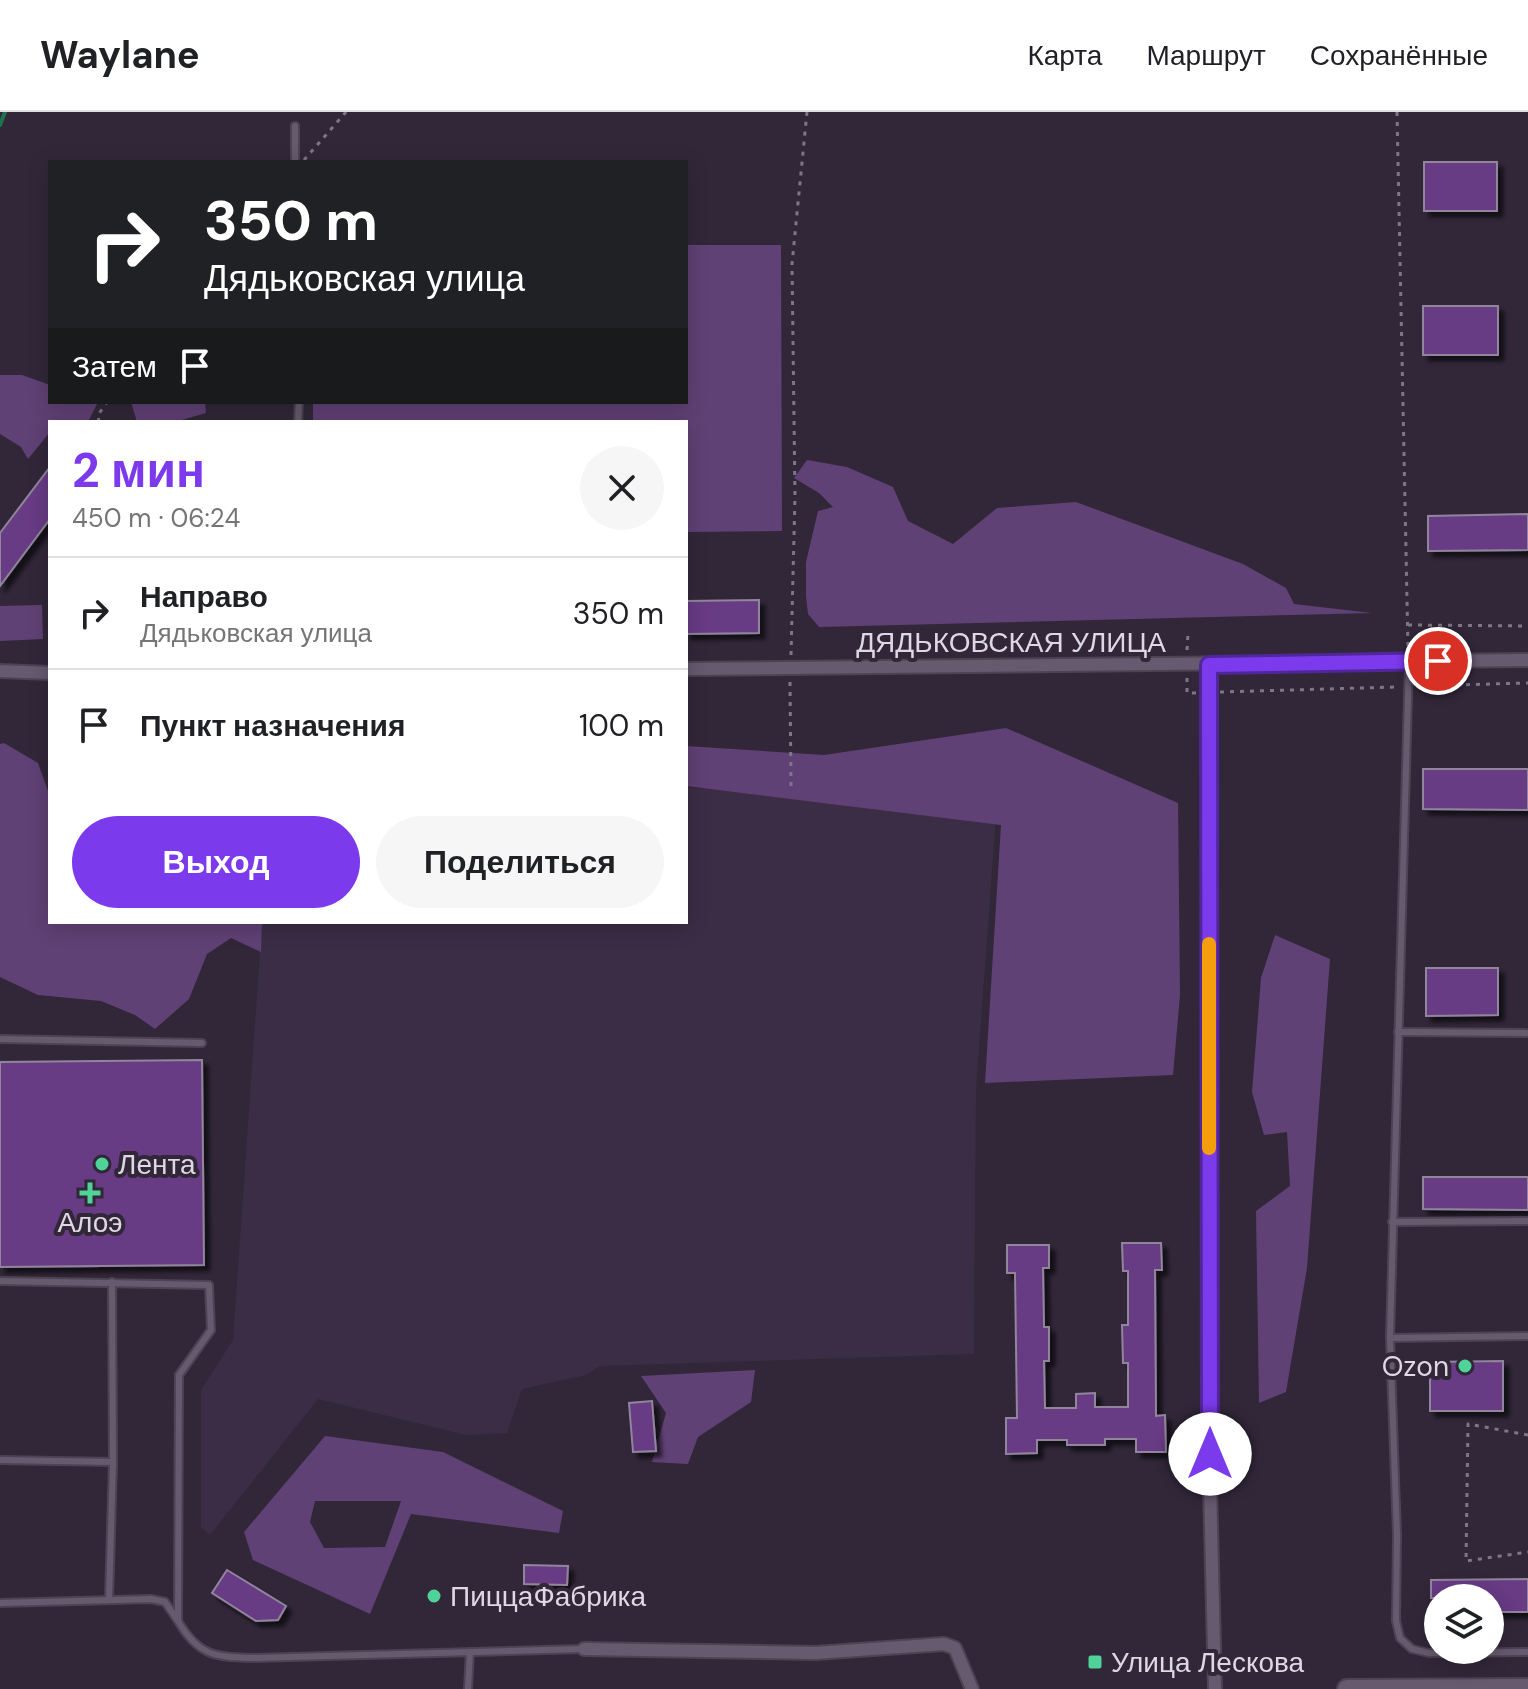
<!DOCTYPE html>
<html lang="ru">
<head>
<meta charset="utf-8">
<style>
	body { margin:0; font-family:"DM Sans",sans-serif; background:#f6f6f6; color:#202124; height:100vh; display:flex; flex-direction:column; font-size:30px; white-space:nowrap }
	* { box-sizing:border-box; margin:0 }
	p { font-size:26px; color:#757577 }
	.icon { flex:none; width:44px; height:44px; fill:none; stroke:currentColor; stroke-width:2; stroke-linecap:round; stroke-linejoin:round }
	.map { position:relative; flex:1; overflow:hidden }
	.side { position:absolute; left:48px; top:308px; width:640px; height:504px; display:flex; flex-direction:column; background:#fff; border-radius:0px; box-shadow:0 4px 20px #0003 }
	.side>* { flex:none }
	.hud { position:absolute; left:48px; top:48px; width:640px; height:244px; border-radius:0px; box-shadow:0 4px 20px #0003; background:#202124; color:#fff; overflow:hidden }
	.tools { position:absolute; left:1424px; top:1472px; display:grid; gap:16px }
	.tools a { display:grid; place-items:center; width:80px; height:80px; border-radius:50%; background:#fff; box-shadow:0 4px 20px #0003; font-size:40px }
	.pin { position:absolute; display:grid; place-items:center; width:68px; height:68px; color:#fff; margin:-34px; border:4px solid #fff; border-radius:50%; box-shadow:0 2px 8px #0007 }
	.me { position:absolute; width:88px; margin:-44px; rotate:0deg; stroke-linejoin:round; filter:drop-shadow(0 0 6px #0008) }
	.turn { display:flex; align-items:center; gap:28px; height:168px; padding:0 24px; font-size:36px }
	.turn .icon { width:104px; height:104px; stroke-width:2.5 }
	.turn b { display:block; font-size:56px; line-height:68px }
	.then { display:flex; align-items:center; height:76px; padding:0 24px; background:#0003; gap:16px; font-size:30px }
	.round { display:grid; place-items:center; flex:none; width:84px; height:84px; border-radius:42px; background:#f6f6f6 }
	.headline { display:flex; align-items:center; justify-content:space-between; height:136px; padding:0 24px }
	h1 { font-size:48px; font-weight:700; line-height:60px; color:#7c3aed }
	.action { display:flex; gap:16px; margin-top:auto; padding:16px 24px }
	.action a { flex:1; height:92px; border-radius:48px; background:#7c3aed; color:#fff; font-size:32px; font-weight:700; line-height:92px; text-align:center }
	.action a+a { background:#f6f6f6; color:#202124 }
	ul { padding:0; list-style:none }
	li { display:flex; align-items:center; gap:24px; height:112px; padding:0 24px; border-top:2px solid #e0e0e0 }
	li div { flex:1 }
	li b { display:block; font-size:30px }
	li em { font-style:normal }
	header { display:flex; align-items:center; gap:48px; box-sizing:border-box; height:112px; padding:0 40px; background:#fff; border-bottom:2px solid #e0e0e0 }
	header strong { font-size:38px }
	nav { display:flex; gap:44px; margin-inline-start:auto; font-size:28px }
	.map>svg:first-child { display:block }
	.built { fill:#3b2d45 }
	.green { fill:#604175; fill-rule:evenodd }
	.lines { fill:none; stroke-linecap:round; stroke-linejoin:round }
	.stream { stroke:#1c744f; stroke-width:4 }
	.building { fill:#673a85; stroke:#91859b; stroke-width:2; filter:url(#shadow) }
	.service-casing { stroke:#4c4353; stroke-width:10 }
	.minor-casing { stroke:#4c4353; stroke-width:16 }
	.secondary-casing { stroke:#4c4353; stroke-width:22 }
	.path { stroke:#7e7685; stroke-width:3; stroke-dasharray:4 6; stroke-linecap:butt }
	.service { stroke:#665a6f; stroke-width:6 }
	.minor { stroke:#665a6f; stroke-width:12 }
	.secondary { stroke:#665a6f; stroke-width:18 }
	.route-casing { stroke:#51269a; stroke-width:20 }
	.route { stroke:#7c3aed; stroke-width:14 }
	.slow { stroke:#f59e0b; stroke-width:14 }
	.poi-dot { fill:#50d398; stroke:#312739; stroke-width:3 }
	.labels { text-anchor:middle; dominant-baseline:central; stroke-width:8; stroke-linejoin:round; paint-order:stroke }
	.street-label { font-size:28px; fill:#ded8e4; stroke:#312739 }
	.poi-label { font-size:28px; fill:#ded8e4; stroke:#312739; text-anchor:start }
</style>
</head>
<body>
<header>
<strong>Waylane</strong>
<nav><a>Карта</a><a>Маршрут</a><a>Сохранённые</a></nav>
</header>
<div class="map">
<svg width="1528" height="1577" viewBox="0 0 1528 1577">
	<defs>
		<filter id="shadow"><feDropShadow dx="5.5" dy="5.5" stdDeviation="2" flood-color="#0009"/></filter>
	</defs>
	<rect width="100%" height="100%" fill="#312739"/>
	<polygon class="built" points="686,675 996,705 976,977 974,1242 600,1254 586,1263 522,1277 507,1321 466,1323 318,1287 210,1423 201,1415 201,1278 233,1228 262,810 686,810"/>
	<g class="green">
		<polygon points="686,133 781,133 782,419 686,420 686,310 313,310 313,290 686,290"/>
		<polygon points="0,263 22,263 50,273 50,290 98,290 88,310 50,310 50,320 28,347 21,335 0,322"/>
		<polygon points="131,290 205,290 206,301 175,310 137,310"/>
		<polygon points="807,348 847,355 893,375 908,409 953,432 997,396 1076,390 1243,452 1286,476 1294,492 1372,501 819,515 808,502 806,484 806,450 818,399 833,395 819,381 794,366"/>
		<polygon points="42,493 43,527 0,529 0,494"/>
		<polygon points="1006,616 1178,691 1180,883 1173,963 985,971 1001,713 686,674 686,634 824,643"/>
		<polygon points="4,631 38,651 48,679 50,810 262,810 261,840 231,826 207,842 189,887 155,917 135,903 101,889 38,883 0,865 0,632"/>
		<polygon points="1275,823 1330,847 1307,1156 1286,1280 1259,1291 1256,1099 1290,1074 1287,1020 1264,1023 1252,980 1261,866"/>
		<polygon points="755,1258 751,1290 698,1325 688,1352 652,1350 666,1301 641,1264"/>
		<path d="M325,1324L443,1340L563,1399L559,1421L411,1402L370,1502L253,1448L244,1420ZM315,1389H401L385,1435L324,1436L310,1410Z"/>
	</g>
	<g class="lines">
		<polyline class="stream" points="0,13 5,0"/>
	</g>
	<g class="building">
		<rect x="1424" y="50" width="73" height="49"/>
		<rect x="1423" y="194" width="75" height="49"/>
		<polygon points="50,355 50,407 0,474 0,421"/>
		<polygon points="1528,402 1528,438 1428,439 1428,404"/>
		<polygon points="759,488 759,521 686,522 686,489"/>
		<polygon points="1423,657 1528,657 1528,698 1423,697"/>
		<polygon points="1426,856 1498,856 1498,903 1426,904"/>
		<polygon points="202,948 204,1153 0,1155 0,950"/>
		<polygon points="1423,1065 1528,1065 1528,1098 1423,1097"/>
		<polygon points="1122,1131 1161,1131 1162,1158 1155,1158 1156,1304 1165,1303 1166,1340 1136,1340 1136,1327 1105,1327 1105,1333 1067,1333 1067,1328 1037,1328 1037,1341 1006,1342 1006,1306 1017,1306 1015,1161 1007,1161 1007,1133 1049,1133 1049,1156 1043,1156 1044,1215 1049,1215 1049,1249 1044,1249 1045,1296 1076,1296 1076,1282 1095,1281 1095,1295 1128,1295 1128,1251 1123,1251 1122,1213 1128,1213 1128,1159 1123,1159"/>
		<polygon points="1503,1249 1503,1299 1430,1299 1430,1250"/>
		<polygon points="652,1289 656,1339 633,1340 629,1291"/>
		<polygon points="524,1453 568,1454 567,1473 524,1472"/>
		<polygon points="227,1458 286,1494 278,1508 256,1509 212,1481"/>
		<polygon points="1528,1467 1528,1500 1490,1500 1490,1486 1431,1486 1431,1468"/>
	</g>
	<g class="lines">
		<defs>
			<g id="service">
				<polyline points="295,14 295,50"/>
				<polyline points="298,310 299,290"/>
				<polyline points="1398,920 1526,921"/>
				<polyline points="0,927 202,931"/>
				<polyline points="1392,1110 1528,1109"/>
				<path d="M0,1169L209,1173L211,1218L179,1263L178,1509C198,1543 214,1545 251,1546L583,1537"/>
				<polyline points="1528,1224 1390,1226 1397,1423 1396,1509 1400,1526 1412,1537 1429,1541 1528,1540"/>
				<polyline points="1390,1226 1409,550"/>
				<polyline points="0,1348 113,1350"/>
				<polyline points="109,1487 113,1350 112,1170"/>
				<polyline points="0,1491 151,1487 165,1490 178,1509"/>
				<polyline points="468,1577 470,1540"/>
			</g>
			<g id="minor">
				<polyline points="1209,553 1210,1374 1215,1577"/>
				<polyline points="686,557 1528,548"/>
				<polyline points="0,559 50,561"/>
				<polyline points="584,1537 815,1541 944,1532 955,1536 972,1577"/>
			</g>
			<polyline id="secondary" points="1347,1577 1528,1576"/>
		</defs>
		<use href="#service" class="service-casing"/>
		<use href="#minor" class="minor-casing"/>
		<use href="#secondary" class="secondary-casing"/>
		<g class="path">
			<polyline points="1397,0 1408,537"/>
			<polyline points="304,48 346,0"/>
			<polyline points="99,310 98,303 107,290"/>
			<polyline points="1408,513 1528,514"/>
			<polyline points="1187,538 1188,522"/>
			<polyline points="791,543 795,384 792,152 807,0"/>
			<polyline points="1187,566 1187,581 1197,581"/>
			<polyline points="790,570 791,674"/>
			<polyline points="1416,574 1528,571"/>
			<polyline points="1220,580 1397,575"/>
			<polyline points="1528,1323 1468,1312 1466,1449 1528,1440"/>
		</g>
		<use href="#service" class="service"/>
		<use href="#minor" class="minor"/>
		<use href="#secondary" class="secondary"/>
	</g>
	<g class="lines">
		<defs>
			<polyline id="route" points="1210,1342 1209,553 1438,549"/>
		</defs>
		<use href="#route" class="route-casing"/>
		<use href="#route" class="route"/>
		<polyline class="slow" points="1209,832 1209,1036"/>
	</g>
	<g class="poi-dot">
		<circle cx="102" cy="1052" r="8"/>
		<path d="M86 1069h8v8h8v8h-8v8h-8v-8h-8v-8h8z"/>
		<circle cx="1465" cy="1254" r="8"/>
		<circle cx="434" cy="1484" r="8"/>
		<rect x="1087" y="1542" width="16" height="16" rx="4"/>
	</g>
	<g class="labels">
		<g class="street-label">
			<text x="1011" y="530">ДЯДЬКОВСКАЯ УЛИЦА</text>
		</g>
		<g class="poi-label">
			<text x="118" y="1052">Лента</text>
			<text x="90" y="1110" text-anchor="middle">Алоэ</text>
			<text x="1449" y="1254" text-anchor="end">Ozon</text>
			<text x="450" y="1484">ПиццаФабрика</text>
			<text x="1111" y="1550">Улица Лескова</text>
		</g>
	</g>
</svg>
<div class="tools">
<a><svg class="icon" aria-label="layers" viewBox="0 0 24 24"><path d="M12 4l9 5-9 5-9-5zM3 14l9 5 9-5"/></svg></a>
</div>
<div class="pin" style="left:1438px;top:549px;background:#d93025"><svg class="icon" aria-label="arrive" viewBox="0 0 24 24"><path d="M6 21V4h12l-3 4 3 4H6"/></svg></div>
<svg class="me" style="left:1210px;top:1342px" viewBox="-20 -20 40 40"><circle r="19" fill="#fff"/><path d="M0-13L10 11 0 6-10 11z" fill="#7c3aed"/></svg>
<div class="hud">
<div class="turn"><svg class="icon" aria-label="right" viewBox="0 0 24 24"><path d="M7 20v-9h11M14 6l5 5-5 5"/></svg><div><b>350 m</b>Дядьковская улица</div></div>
<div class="then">Затем<svg class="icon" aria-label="arrive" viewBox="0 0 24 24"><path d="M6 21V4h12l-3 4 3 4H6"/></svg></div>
</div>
<section class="side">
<div class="headline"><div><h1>2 мин</h1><p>450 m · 06:24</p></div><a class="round"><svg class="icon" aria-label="close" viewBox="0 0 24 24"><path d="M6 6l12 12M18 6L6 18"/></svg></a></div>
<ul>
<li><svg class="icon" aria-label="right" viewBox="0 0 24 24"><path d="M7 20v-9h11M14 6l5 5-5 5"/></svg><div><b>Направо</b><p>Дядьковская улица</p></div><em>350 m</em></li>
<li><svg class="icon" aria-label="arrive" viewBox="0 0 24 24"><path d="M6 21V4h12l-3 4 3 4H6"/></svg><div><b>Пункт назначения</b></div><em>100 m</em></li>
</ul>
<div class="action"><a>Выход</a><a>Поделиться</a></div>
</section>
</div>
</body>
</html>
